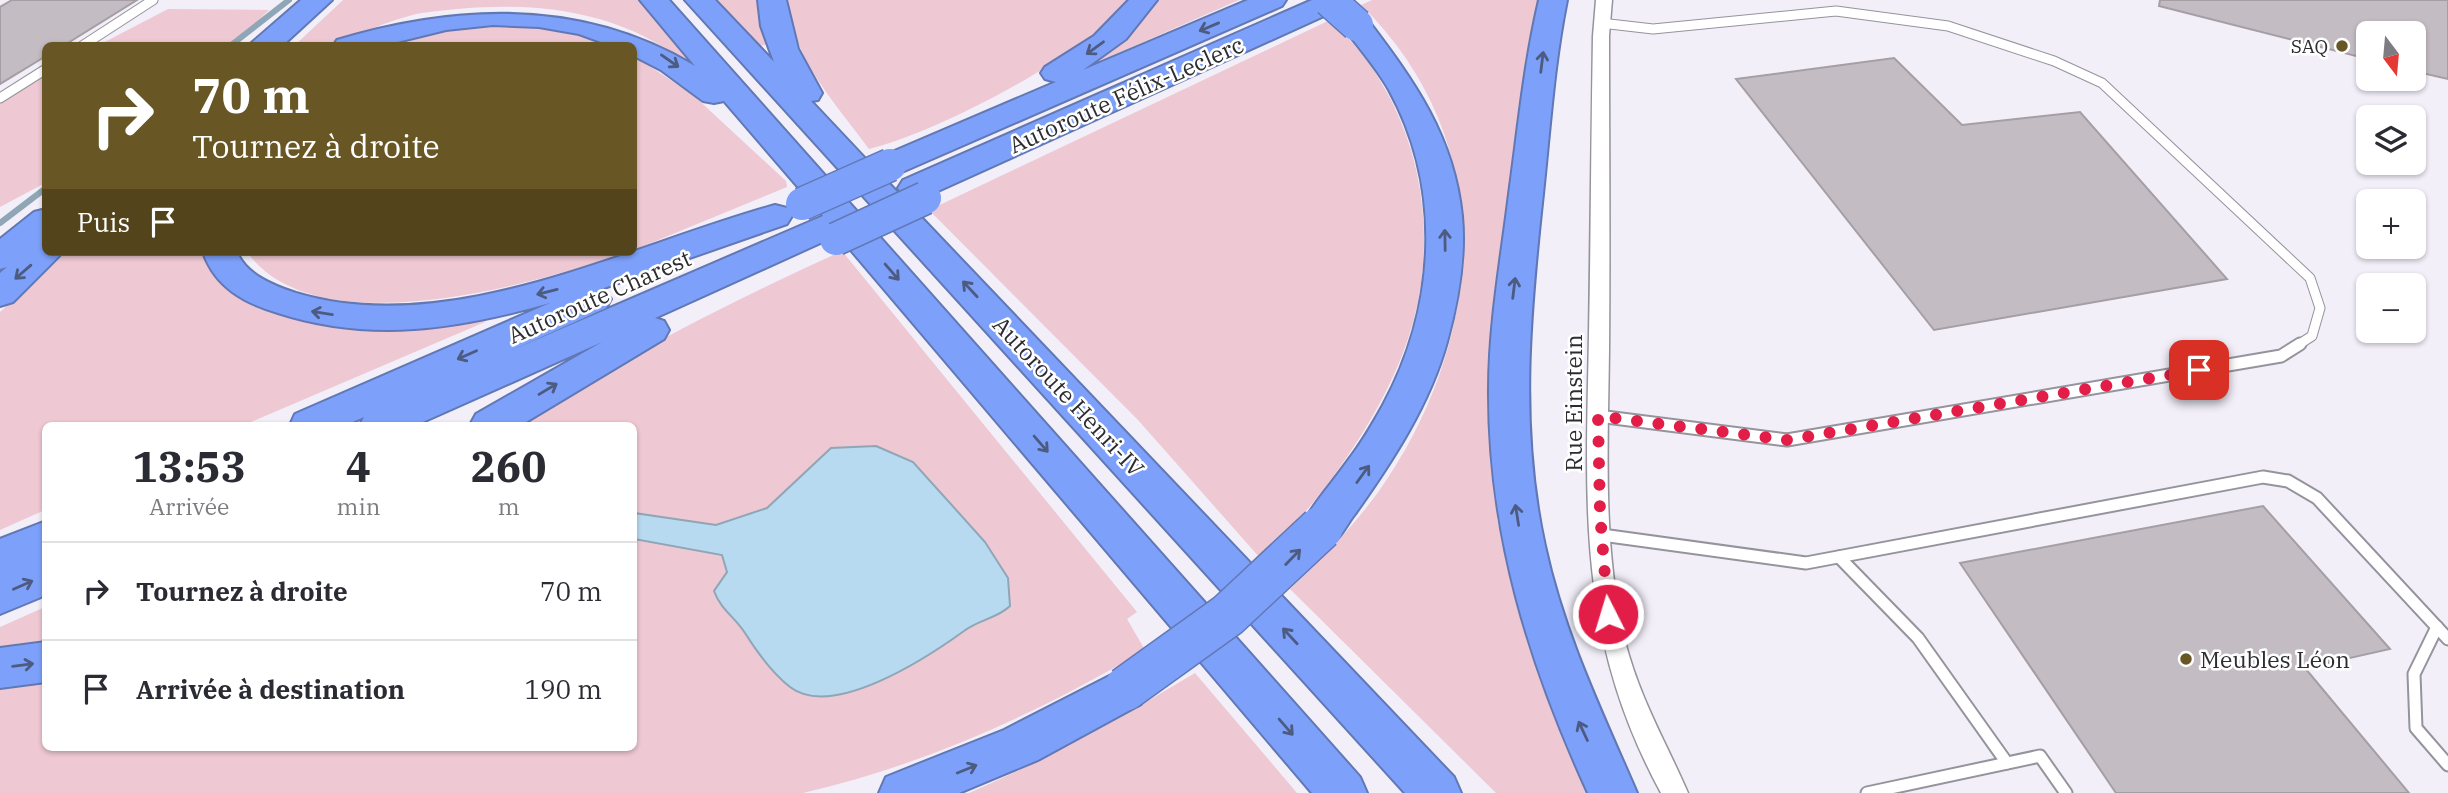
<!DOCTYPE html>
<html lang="fr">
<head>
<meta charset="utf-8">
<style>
	body { margin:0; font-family:"IBM Plex Serif",serif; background:#f2f2f3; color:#2b2b33; height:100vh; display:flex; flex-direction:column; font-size:26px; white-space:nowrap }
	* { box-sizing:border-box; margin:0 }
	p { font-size:23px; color:#7c7c81 }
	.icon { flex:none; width:38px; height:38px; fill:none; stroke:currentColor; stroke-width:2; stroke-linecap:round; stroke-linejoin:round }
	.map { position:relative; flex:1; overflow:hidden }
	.details { position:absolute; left:42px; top:422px; width:595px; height:329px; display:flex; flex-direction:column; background:#fff; border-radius:10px; box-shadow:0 2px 5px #0004 }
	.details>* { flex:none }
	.top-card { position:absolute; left:42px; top:42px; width:595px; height:214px; border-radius:10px; box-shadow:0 2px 5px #0004; background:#685624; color:#fff; overflow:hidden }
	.needle { width:46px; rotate:164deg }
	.controls { position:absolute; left:2356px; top:21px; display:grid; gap:14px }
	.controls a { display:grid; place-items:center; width:70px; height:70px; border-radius:10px; background:#fff; box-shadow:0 2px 5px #0004; font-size:35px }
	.pin { position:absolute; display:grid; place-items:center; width:60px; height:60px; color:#fff; margin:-30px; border-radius:14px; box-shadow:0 4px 10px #0006 }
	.me { position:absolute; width:77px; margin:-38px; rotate:355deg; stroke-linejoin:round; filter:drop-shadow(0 0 5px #0008) }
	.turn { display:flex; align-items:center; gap:24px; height:147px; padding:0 35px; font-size:32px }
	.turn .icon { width:91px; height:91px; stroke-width:2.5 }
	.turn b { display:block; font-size:49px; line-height:60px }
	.then { display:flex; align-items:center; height:66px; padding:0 35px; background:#0003; gap:14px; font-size:26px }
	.eta { display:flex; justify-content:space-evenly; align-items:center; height:119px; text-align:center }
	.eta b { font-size:42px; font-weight:700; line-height:49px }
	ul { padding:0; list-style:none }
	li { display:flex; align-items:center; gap:21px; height:98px; padding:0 35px; border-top:2px solid #e1e1e2 }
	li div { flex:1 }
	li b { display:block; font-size:26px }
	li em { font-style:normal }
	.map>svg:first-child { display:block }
	.green { fill:#eec8d3 }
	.water { fill:#b7daf0; stroke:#8ea6b6; stroke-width:2 }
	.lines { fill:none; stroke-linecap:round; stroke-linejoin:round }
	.stream { stroke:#8ea6b6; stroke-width:6 }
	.building { fill:#c4bcc3; stroke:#a59ea4; stroke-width:2 }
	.lane-far1-casing { stroke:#95939c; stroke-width:11 }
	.lane-casing { stroke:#95939c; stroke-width:15 }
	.street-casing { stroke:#95939c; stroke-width:3 }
	.highway-casing { stroke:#6178b4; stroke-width:4 }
	.lane-far1 { stroke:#fff; stroke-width:9 }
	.lane { stroke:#fff; stroke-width:11 }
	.street { fill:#fff; fill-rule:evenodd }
	.highway { fill:#7da1fb; fill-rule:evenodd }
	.highway-bridge-far1-casing { stroke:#6178b4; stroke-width:35; stroke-linecap:butt }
	.highway-bridge-casing { stroke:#6178b4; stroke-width:46; stroke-linecap:butt }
	.highway-bridge-far1 { stroke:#7da1fb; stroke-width:32 }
	.highway-bridge { stroke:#7da1fb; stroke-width:43 }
	.oneway { stroke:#4d5b81 }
	.route { stroke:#e11d48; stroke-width:12; stroke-dasharray:0 21.6 }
	.poi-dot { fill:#685624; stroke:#fff; stroke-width:2.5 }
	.labels { text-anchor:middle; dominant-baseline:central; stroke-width:5; stroke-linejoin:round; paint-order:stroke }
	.far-poi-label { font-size:19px; fill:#2d2c2f; stroke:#fff; text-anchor:end }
	.street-label { font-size:23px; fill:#2d2c2f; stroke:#fff }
	.poi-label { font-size:23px; fill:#2d2c2f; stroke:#fff; text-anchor:start }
</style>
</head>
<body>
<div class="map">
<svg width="2448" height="793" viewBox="0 0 2448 793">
	<rect width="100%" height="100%" fill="#f2eff9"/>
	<g class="green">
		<path d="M343,0H642L692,58L684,61C605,2 511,0 416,14C401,18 385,23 371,29C358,34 345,43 331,45C320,48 306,45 294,46Z"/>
		<polygon points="717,0 763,0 768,44 760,46"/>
		<path d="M788,0H1127C1093,53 931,135 869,149C837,105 791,57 788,0Z"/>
		<polygon points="1152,0 1239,0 1075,72"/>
		<path d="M1372,0H1541L1495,354L1497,519L1528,644L1592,793H1496L1290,589C1322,558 1353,527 1379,491C1486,339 1501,142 1361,5Z"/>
		<polygon points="168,9 269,10 233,45 99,45"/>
		<polygon points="467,20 575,29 614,46 370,46"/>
		<path d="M1330,20C1410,92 1440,207 1416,310C1403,367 1373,420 1340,467C1316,500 1291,532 1260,558L1138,420L929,210Z"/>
		<polygon points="634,56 692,94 786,181 787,187 634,250"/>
		<polygon points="45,74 45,183 0,207 0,98"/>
		<path d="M842,251L1137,612L1127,619L1145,650C1038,713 925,765 803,793H0V688L45,681L46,747H634V425H520C621,356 731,302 842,251Z"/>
		<path d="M67,252H206C237,351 406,321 483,315L485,322L244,425H46L45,510L0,530V312Z"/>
		<path d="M247,252H628C536,283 317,349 247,252Z"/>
		<polygon points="45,607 45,642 0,648 0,627"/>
		<path d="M1195,673L1297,793H969C1048,759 1121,717 1195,673Z"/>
	</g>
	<path class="water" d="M876,446L913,462L985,542L1008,578L1010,606C998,618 978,620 964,631C928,657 833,720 790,687C772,673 757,652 745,633C735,617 721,610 714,591L727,572L722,555L634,539V513L716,525L767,508L831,448Z"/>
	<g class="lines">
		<g class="stream">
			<polyline points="230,46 289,0"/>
			<polyline points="0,223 46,188"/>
		</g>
	</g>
	<g class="building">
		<polygon points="12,0 137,0 63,46 46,46 46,56 0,84 0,7"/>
		<polygon points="2160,0 2448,0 2448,79 2413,71 2413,33 2368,33 2368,59 2159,6"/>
		<polygon points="1894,58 1962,125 2080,112 2227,279 1934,330 1736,79"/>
		<polygon points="2263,506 2390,649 2305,668 2409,793 2116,793 1960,563"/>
	</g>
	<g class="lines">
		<defs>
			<g id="lane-far1">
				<polyline points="1601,23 1653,29 1836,11 1948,26 2054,61 2102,83 2310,278 2320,308 2312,336 2298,345"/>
				<polyline points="82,46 153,0"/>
				<polyline points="0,98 46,69"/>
			</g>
			<g id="lane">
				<polyline points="1598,416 1787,440 2281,356 2300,344"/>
				<polyline points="1602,535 1806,563 2263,477 2288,481 2317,498 2448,639"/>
				<polyline points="1839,557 1918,638 2007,763"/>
				<polyline points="2437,627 2414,674 2416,728 2448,765"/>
				<polyline points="1867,793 2040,756 2066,793"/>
			</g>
			<path id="street" d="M1596,0H1612L1609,36C1609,141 1610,245 1609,350C1608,446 1602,547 1625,641C1640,699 1665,740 1688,793H1661C1576,636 1586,505 1589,333C1591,234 1591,135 1593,36Z"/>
			<g id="highway">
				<polygon points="301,0 332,0 282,46 248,46"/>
				<path d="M640,0H669L1360,777L1367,793H1312L838,235L655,318L664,321L669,330L664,339L521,425H470L476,414L602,342L416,425H360L364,417L346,425H290L295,414L550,303C457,329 371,343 278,313C244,303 215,287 203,252H237C246,275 275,286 296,293C451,340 629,245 775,205L787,208L792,216L787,224L601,289L611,299L606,308L508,352L823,216L724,101L714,103L703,101L661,70L634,56V46H612L579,34L539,27L493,25L446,30L381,46H333L337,40C459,3 585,0 695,66Z"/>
				<polygon points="685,0 715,0 774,62 761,26 758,0 786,0 798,49 822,93 818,100 811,101 877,171 874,165 878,158 1056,82 1045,79 1041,73 1045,67 1094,36 1129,0 1157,0 1126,39 1083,70 1248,0 1286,0 1282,6 902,172 890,175 879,173 1454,777 1461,793 1405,793"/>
				<polygon points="1312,0 1350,0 1346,6 927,196 915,199 903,196 898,188 903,180"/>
				<path d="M1539,0H1567C1554,64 1550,129 1543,194C1530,313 1519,428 1545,546C1564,634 1602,712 1637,793H1588C1529,664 1488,533 1489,389C1489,324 1501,259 1509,194C1518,129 1524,64 1539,0Z"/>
				<path d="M1357,16L1367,19C1414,81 1454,136 1462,216C1466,258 1458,302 1447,342C1430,404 1392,462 1355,514C1349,521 1343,534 1336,540C1327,547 1316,544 1306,540L1300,528C1313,503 1333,482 1349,459C1362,442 1373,423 1383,405C1436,307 1443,188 1389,90C1376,67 1357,46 1342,25L1347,19Z"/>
				<polygon points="46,209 46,238 42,241 46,240 46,252 63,252 13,302 0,306 0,273 7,267 0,269 0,239 34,212"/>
				<polygon points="46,521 46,595 0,614 0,539"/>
				<polygon points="46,642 46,682 0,688 0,648"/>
				<polygon points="1125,668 1141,674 1148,689 1141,704 1038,760 959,793 879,793 886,777 1004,730"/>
			</g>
		</defs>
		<use href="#lane-far1" class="lane-far1-casing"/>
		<use href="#lane" class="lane-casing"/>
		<use href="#street" class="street-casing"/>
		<use href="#highway" class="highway-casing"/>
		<use href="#lane-far1" class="lane-far1"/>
		<use href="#lane" class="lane"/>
		<use href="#street" class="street"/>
		<use href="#highway" class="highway"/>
		<defs>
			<g id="highway-bridge-far1">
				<polyline points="1329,0 1357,25"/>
				<polyline points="802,204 890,165"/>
				<polyline points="836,239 925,198"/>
			</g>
			<polyline id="highway-bridge" points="1125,689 1228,615 1321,528"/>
		</defs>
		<use href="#highway-bridge-far1" class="highway-bridge-far1-casing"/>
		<use href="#highway-bridge" class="highway-bridge-casing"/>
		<use href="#highway-bridge-far1" class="highway-bridge-far1"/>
		<use href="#highway-bridge" class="highway-bridge"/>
	</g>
	<defs><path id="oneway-shaft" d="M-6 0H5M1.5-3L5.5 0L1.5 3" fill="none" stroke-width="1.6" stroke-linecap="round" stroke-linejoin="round" transform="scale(1.75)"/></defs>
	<g class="oneway">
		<use href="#oneway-shaft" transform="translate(1209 27) rotate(157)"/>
		<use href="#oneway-shaft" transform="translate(1095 48) rotate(144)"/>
		<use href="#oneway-shaft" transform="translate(670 61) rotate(35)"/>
		<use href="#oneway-shaft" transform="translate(1542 62) rotate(-83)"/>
		<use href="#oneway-shaft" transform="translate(1445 240) rotate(-91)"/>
		<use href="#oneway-shaft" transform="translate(23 272) rotate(139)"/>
		<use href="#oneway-shaft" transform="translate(892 272) rotate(49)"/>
		<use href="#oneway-shaft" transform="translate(1514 288) rotate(-83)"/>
		<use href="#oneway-shaft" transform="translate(970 289) rotate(-133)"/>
		<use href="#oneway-shaft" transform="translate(547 292) rotate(166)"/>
		<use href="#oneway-shaft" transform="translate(322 313) rotate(-171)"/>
		<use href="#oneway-shaft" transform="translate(467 355) rotate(156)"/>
		<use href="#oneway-shaft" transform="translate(548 389) rotate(-31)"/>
		<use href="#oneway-shaft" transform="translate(1041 444) rotate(49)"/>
		<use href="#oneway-shaft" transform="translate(1363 474) rotate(-54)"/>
		<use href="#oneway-shaft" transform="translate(1517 515) rotate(-99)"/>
		<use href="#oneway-shaft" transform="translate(1293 557) rotate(-46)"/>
		<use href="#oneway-shaft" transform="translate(23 585) rotate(-24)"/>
		<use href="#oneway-shaft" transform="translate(1290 636) rotate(-133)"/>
		<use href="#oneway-shaft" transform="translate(23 665) rotate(-7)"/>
		<use href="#oneway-shaft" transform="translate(1286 727) rotate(49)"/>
		<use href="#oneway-shaft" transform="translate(1583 731) rotate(-115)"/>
		<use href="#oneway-shaft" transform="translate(967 769) rotate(-22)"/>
	</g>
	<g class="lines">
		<polyline class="route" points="1608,614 1600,513 1598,416 1787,440 2199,370"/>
	</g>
	<g class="poi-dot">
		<circle cx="2342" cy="46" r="7"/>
		<circle cx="2186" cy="659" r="7"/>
	</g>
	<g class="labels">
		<g class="far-poi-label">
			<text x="2328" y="46">SAQ</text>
		</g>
		<g class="street-label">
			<text transform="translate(1126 94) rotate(-24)">Autoroute Félix-Leclerc</text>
			<text transform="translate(599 296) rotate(-24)">Autoroute Charest</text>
			<text transform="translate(1069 396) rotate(47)">Autoroute Henri-IV</text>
			<text transform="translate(1573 403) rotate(-90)">Rue Einstein</text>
		</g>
		<g class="poi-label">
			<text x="2200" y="659">Meubles Léon</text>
		</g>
	</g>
</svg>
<div class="controls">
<a><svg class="needle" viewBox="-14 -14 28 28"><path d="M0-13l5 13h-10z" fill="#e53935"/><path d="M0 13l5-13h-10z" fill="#7c7c81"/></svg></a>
<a><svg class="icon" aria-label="layers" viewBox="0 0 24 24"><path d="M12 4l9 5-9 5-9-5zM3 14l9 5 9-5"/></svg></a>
<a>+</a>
<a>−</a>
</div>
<div class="pin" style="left:2199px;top:370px;background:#d93025"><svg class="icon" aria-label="arrive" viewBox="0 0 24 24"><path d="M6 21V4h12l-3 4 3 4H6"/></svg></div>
<svg class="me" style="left:1608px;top:614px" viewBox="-20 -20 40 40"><circle r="17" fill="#e11d48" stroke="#fff" stroke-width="3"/><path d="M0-11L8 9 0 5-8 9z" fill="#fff"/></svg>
<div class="top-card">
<div class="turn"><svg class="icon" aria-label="right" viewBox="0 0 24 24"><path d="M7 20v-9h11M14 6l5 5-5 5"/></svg><div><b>70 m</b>Tournez à droite</div></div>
<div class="then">Puis<svg class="icon" aria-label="arrive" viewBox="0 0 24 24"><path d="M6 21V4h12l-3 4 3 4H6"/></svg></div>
</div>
<section class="details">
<div class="eta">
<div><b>13:53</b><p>Arrivée</p></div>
<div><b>4</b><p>min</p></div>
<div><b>260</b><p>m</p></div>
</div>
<ul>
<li><svg class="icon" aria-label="right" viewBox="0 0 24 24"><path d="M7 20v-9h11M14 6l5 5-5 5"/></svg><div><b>Tournez à droite</b></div><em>70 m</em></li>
<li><svg class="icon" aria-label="arrive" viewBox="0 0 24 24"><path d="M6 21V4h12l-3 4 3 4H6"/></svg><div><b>Arrivée à destination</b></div><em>190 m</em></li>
</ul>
</section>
</div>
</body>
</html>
